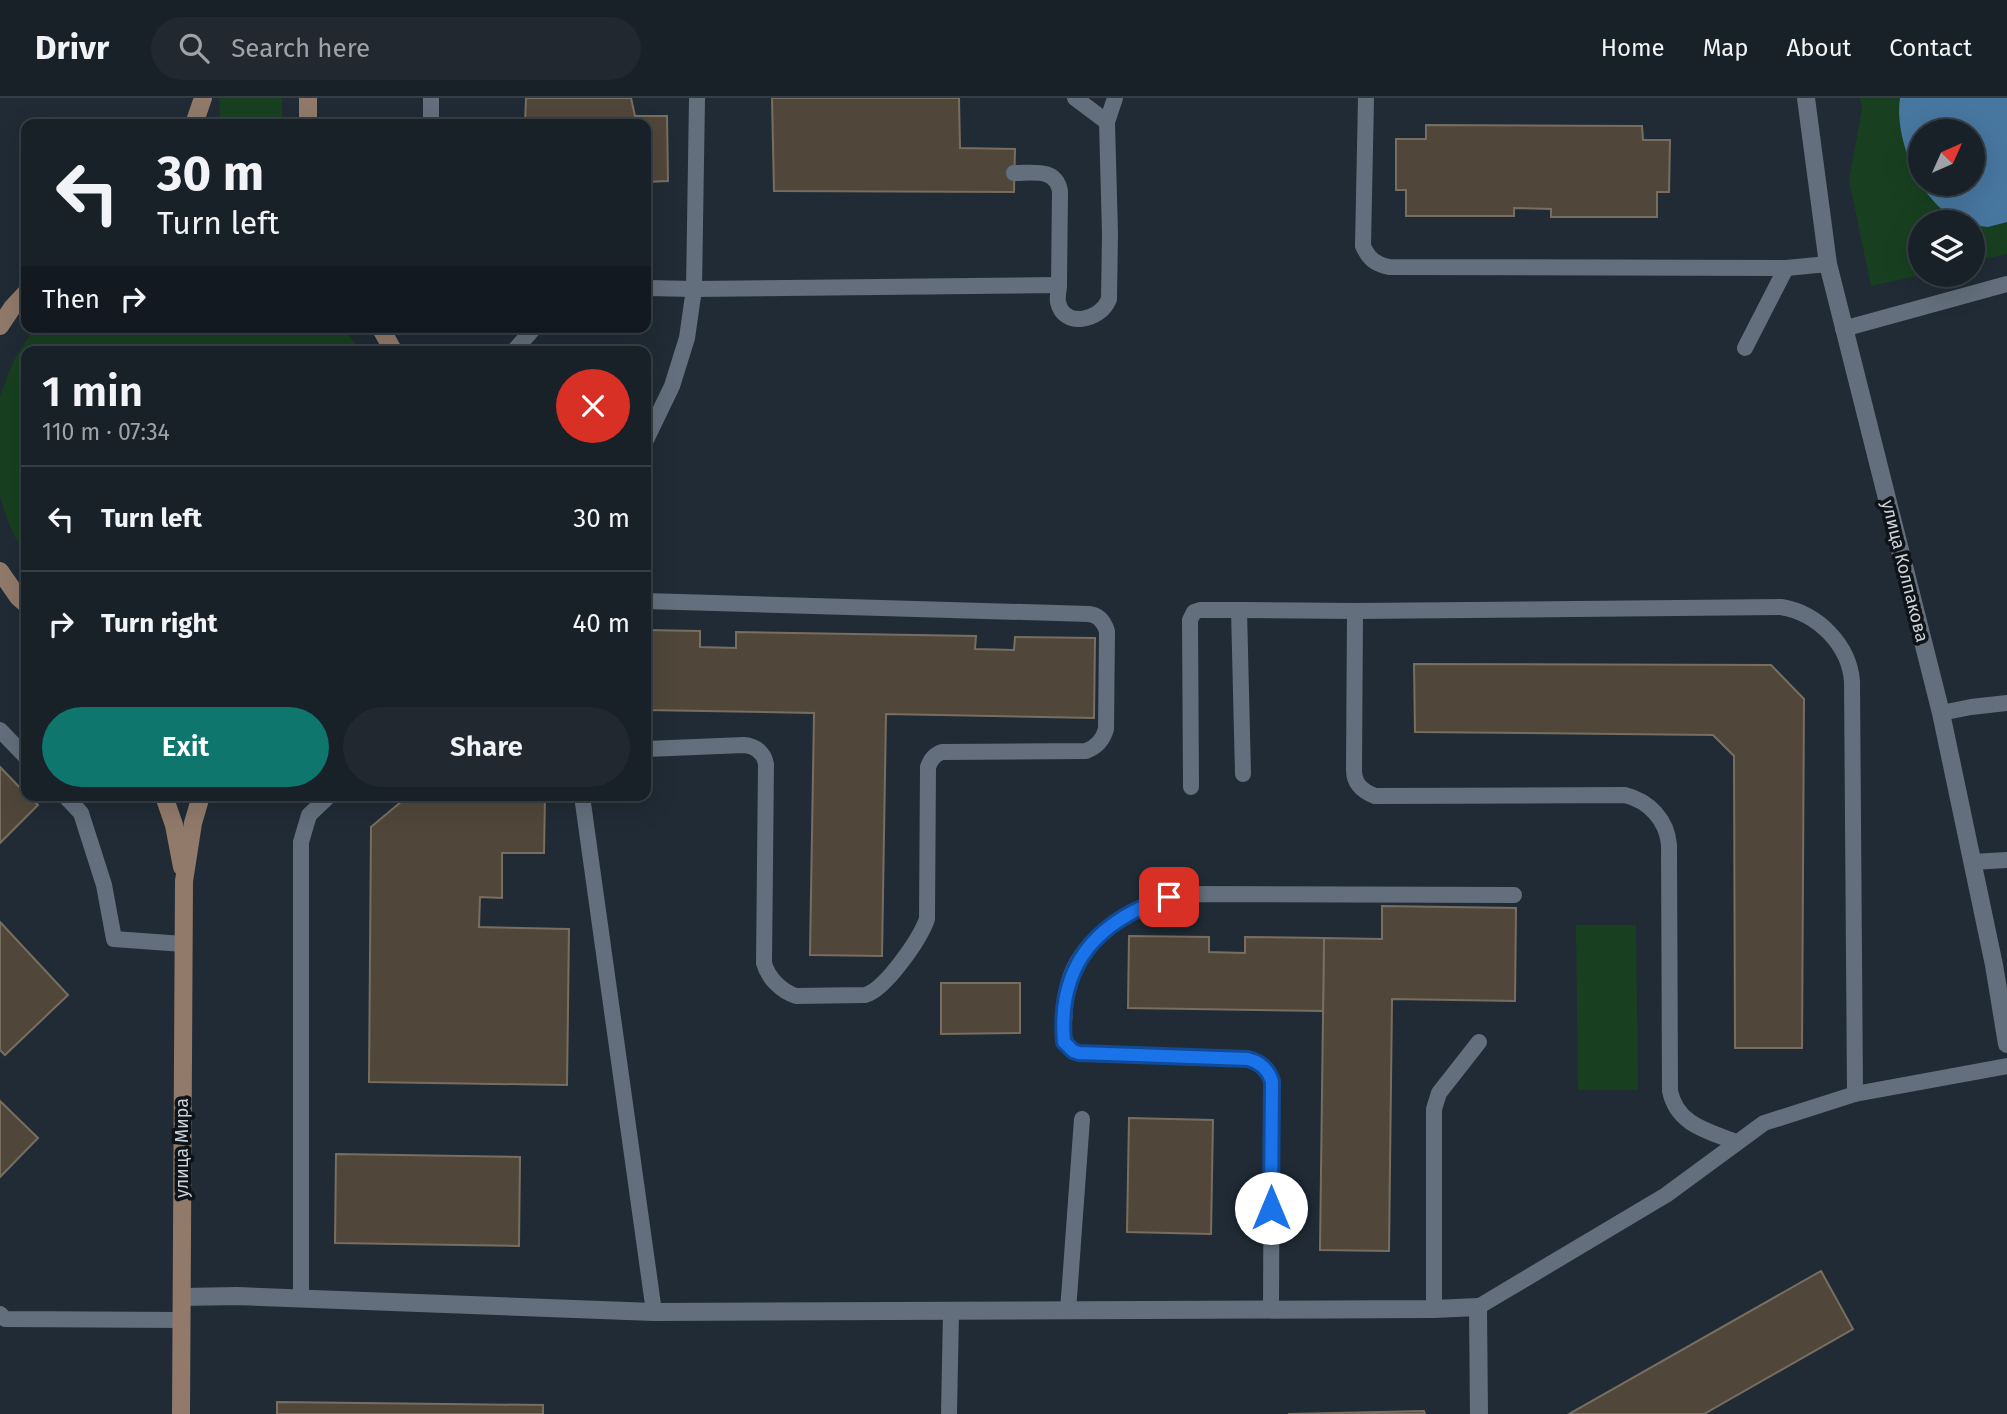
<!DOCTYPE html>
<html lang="en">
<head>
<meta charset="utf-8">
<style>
	body { margin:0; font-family:"Fira Sans",sans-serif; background:#212830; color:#f1f3f6; height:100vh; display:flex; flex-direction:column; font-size:26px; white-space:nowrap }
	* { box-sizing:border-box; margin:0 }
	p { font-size:23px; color:#9fa3a8 }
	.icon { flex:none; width:38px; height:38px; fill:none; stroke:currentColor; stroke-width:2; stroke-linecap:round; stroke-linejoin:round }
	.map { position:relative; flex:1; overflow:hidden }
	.sheet { position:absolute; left:21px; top:248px; width:630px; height:455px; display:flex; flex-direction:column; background:#182028; border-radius:14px; box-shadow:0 7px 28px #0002,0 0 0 2px #363e45 }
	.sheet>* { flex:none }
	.banner { position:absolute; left:21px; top:21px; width:630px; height:214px; border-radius:14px; box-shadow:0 7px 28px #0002,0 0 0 2px #363e45; background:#182028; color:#f1f3f6; overflow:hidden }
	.needle { width:46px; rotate:45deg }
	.tools { position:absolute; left:1908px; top:21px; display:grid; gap:14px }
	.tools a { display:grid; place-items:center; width:77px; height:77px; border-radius:50%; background:#182028; box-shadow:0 7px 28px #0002,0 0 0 2px #363e45; font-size:35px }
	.pin { position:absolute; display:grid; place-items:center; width:60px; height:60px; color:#fff; margin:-30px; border-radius:14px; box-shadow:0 4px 10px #0006 }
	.me { position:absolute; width:77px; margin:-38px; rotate:0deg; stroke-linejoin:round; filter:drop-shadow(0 0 5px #0008) }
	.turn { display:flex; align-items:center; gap:24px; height:147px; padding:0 21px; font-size:32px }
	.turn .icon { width:91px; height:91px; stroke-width:2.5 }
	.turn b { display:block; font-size:49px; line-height:60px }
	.then { display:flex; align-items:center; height:66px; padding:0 21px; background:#0003; gap:14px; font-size:26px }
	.round { display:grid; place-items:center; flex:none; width:74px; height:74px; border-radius:37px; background:#212830 }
	.overview { display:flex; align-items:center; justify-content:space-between; height:119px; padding:0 21px }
	h1 { font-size:42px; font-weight:600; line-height:52px }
	.button { display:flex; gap:14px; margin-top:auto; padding:14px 21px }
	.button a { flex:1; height:80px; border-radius:42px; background:#0f766e; color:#fff; font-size:28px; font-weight:600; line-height:80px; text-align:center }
	.button a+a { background:#212830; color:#f1f3f6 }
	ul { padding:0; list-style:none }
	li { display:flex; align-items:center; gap:21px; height:105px; padding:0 21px; border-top:2px solid #363e45 }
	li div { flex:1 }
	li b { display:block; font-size:26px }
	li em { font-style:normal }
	header { display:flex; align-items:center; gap:42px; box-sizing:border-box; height:98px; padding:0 35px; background:#182028; border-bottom:2px solid #363e45 }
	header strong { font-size:33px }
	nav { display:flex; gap:38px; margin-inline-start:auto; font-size:24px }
	.search { width:490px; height:63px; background:#212830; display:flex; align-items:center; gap:18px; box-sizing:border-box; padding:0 24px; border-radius:38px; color:#9fa3a8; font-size:26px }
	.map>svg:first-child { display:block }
	.green { fill:#184020; fill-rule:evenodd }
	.water { fill:#47769f }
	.building { fill:#50473a; stroke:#786e60; stroke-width:2 }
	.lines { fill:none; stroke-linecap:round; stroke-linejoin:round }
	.service { stroke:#636f7c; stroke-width:16 }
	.minor { stroke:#636f7c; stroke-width:18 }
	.tertiary { stroke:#636f7c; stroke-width:18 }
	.secondary { stroke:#917a6a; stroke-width:18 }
	.route-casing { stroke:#114b97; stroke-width:18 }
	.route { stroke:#1a73e8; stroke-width:12 }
	.labels { text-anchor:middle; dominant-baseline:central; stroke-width:7; stroke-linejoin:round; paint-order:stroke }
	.street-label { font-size:18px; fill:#ccd3da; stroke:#0e1318 }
</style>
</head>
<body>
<header>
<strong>Drivr</strong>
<div class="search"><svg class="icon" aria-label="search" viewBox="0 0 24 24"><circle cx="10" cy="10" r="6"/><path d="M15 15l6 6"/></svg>Search here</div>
<nav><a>Home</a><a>Map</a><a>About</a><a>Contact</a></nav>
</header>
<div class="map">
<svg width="2007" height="1316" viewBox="0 0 2007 1316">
	<rect width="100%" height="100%" fill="#202b35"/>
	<g class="green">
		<polygon points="219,0 282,0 282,26 220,26"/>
		<path d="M1860,0H2007V156L1972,164V124H1920V177L1871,188L1849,82L1862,11ZM1920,33H1972V86H1920Z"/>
		<path d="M35,229H343L361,254H26V458C14,440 5,419 0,398V298L14,262Z"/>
		<polygon points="1576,827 1636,827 1638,992 1578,992"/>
	</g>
	<path class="water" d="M1900,0H2007V124L1988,129L1972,127V124C1950,124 1932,104 1921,86H1972V33H1920V83C1906,61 1896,26 1900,0Z"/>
	<g class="building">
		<polygon points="526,0 631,0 635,18 667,18 668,83 646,84 646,26 525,26"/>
		<polygon points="772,0 959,0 960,50 1015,51 1014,94 774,93"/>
		<polygon points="1426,27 1642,28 1643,42 1670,42 1669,94 1657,94 1657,119 1551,119 1551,111 1514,110 1514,118 1406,118 1406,92 1396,92 1396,41 1426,41"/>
		<polygon points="646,532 700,533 700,549 736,550 736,534 976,538 975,551 1014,552 1015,539 1095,540 1094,620 886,616 882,858 810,857 814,615 646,612"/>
		<polygon points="1414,566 1771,567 1804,601 1802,950 1735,950 1734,658 1713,637 1415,634"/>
		<polygon points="0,669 26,696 26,698 29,698 38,707 0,745"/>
		<polygon points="408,698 545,698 544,755 502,755 502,800 480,799 479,829 569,831 567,987 369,984 371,729"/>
		<polygon points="1382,808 1516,810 1515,903 1392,901 1389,1153 1320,1152 1324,840 1382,841"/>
		<polygon points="0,824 68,897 5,957 0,952"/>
		<polygon points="1129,838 1209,839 1209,854 1245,855 1245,839 1324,840 1323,913 1128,910"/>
		<polygon points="941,885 1020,885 1020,935 941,936"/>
		<polygon points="0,1003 38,1040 0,1079"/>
		<polygon points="1129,1020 1213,1022 1211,1136 1127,1134"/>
		<polygon points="336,1056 520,1059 519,1148 335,1145"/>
		<polygon points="1821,1173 1853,1231 1704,1316 1569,1316"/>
		<polygon points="277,1304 543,1307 543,1316 277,1316"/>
		<polygon points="1424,1313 1425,1316 1288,1316"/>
	</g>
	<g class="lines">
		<g class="service">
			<polyline points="431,0 431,26"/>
			<path d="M1366,0L1363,148C1369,161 1375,166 1389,169L1786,170L1828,166"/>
			<polyline points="1107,24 1115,0"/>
			<path d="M1014,75C1034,75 1056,70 1060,93L1059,187"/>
			<path d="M646,190L694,191L1059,187C1059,192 1057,199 1058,204C1063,230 1100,224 1109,201L1110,136L1107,24L1075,0"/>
			<polyline points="1843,231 2007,186"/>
			<polyline points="1745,250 1786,170"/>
			<polyline points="513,254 535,229"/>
			<polyline points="646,342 672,288 687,240 694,191 697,0"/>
			<path d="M646,503L1089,516C1099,517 1104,524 1107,533L1106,631C1103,642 1097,649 1086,653L942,654C934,657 931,661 928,669L927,821C920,841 885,892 865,897L796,898C781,893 768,880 764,865L766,666C764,655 756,648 744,647L646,651"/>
			<polyline points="1239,512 1243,676"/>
			<polyline points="1941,615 1971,609 2007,605"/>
			<polyline points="0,632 26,659"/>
			<polyline points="1191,689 1190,522 1194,514 1200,512 1239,512 1355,513"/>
			<polyline points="65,698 81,715 104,787 114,841 183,846"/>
			<polyline points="582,698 654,1214"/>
			<polyline points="1972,764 2007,762"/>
			<path d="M1736,1044C1708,1033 1677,1027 1670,993L1669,747C1667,722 1649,703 1625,697L1375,698C1362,693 1354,686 1354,672L1355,513L1781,509C1818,515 1849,547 1852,583L1855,996"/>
			<polyline points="301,1201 301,744 309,717 329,698"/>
			<polyline points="1478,1209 1666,1097 1764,1025 1855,996 2007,968"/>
			<polyline points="1434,1211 1434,1011 1439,995 1479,944"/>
			<path d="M1271,1212L1272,983C1268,971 1260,964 1248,961L1079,955C1063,950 1063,939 1064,925C1065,912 1065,899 1068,887C1080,837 1141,803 1188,796L1514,797"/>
			<polyline points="1068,1213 1082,1021"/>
			<polyline points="0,1216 5,1221 182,1222"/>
			<polyline points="949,1316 951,1214"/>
		</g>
		<polyline class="minor" points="182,1199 237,1198 654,1214 1434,1211 1478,1209 1479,1316"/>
		<polyline class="tertiary" points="1806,0 1828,166 1941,615 1994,867 2007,946"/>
		<g class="secondary">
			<polyline points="308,0 308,26"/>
			<polyline points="194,26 203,0"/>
			<polyline points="0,228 12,210 26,195"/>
			<polyline points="380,229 394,254"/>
			<polyline points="0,473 18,499 26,506"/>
			<polyline points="164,698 174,727 182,769"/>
			<polyline points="181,1316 184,783 193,725 201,698"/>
		</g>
	</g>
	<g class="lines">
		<defs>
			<path id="route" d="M1169,799C1098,822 1057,866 1064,944L1073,953L1079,955L1248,961C1260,964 1268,971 1272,983L1271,1110"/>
		</defs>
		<use href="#route" class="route-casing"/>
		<use href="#route" class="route"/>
	</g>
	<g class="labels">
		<g class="street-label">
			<text transform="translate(1905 473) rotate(76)">улица Колпакова</text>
			<text transform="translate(182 1050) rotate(-90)">улица Мира</text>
		</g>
	</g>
</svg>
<div class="tools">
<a><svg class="needle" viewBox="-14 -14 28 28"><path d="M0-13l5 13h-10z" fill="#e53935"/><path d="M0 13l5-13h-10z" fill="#9fa3a8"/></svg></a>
<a><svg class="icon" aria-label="layers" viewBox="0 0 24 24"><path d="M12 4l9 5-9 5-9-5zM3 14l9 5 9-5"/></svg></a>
</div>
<div class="pin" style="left:1169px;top:799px;background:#d93025"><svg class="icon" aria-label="arrive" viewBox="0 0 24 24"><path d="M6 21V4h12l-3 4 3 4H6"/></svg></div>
<svg class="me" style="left:1271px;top:1110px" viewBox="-20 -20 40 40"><circle r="19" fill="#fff"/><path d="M0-13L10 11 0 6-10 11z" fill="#1a73e8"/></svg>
<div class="banner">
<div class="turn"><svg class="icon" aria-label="left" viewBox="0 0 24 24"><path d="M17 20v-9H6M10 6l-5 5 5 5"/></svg><div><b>30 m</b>Turn left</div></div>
<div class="then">Then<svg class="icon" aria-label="right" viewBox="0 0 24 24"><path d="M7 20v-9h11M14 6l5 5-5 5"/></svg></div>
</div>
<section class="sheet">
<div class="overview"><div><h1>1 min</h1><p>110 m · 07:34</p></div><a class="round" style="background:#d93025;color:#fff"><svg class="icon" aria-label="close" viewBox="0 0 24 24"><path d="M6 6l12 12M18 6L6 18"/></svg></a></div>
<ul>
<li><svg class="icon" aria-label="left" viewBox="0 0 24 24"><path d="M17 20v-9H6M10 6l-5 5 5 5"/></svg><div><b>Turn left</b></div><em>30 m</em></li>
<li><svg class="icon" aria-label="right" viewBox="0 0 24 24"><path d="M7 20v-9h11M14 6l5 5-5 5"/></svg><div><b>Turn right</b></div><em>40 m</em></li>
</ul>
<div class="button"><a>Exit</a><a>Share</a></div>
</section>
</div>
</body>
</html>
